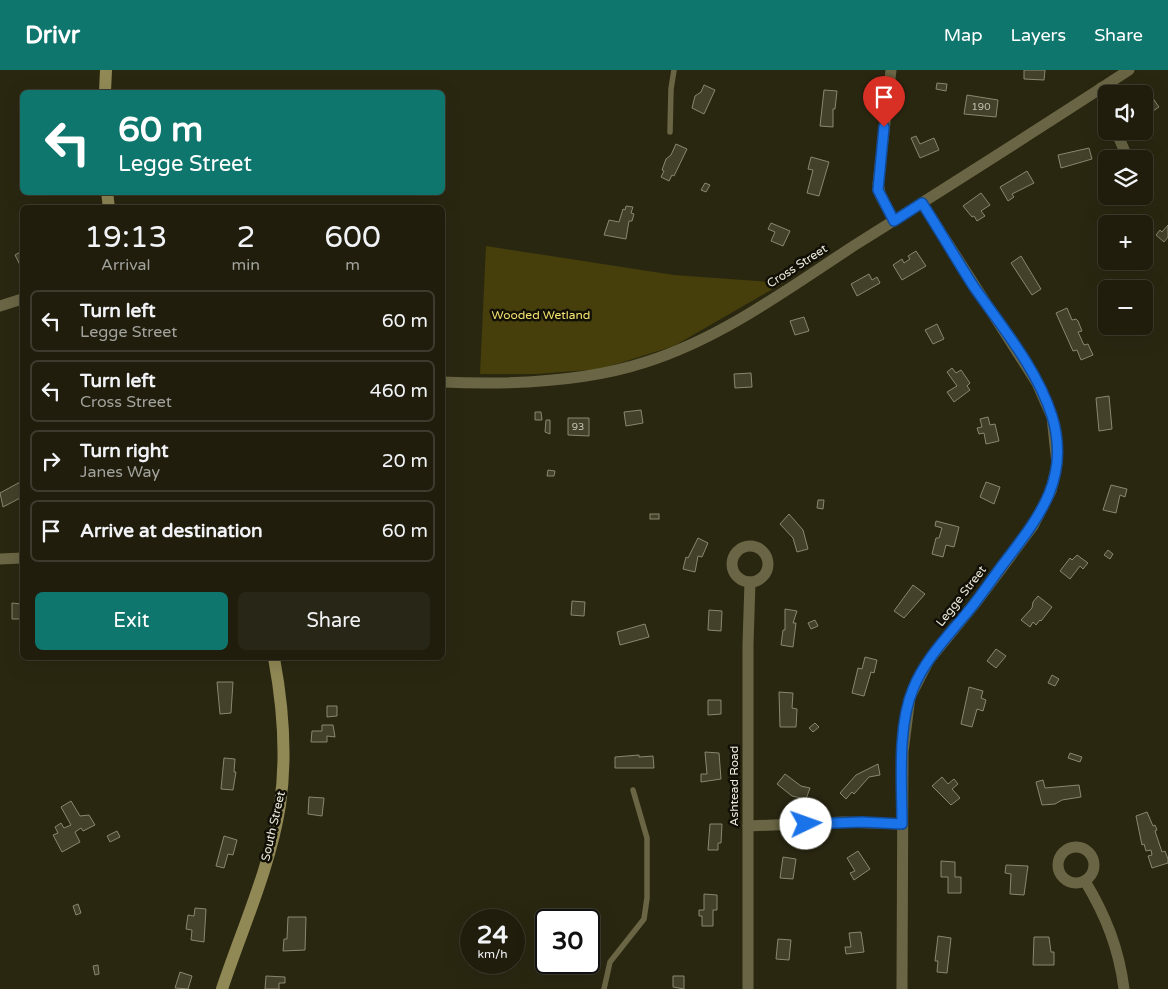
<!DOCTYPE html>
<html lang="en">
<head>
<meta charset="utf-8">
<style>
	body { margin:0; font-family:"Varela Round",sans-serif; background:#282616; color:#f1f3f6; height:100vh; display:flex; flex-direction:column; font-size:19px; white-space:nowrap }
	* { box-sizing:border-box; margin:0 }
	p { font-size:16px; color:#a2a29d }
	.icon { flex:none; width:28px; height:28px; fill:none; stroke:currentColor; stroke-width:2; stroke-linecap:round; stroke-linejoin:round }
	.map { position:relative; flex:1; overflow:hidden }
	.side { position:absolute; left:20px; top:135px; width:425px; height:455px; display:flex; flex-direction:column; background:#201d0d; border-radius:8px; box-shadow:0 5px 20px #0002,0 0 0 1px #3d3b2e }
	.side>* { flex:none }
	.hud { position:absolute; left:20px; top:20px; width:425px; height:105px; border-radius:8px; box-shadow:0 5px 20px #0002,0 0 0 1px #3d3b2e; background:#0f766e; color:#fff; overflow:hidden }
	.controls { position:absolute; left:1098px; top:15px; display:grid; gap:10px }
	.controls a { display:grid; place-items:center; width:55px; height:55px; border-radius:8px; background:#201d0d; box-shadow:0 5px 20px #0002,0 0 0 1px #3d3b2e; font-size:25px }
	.speed { position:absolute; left:460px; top:839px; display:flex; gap:10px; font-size:25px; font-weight:700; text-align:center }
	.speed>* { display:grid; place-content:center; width:65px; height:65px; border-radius:50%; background:#201d0d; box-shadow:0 5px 20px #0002,0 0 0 1px #3d3b2e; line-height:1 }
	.speed small { font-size:12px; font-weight:400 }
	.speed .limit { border:2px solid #111; border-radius:8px; background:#fff; color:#111 }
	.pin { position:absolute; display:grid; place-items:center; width:42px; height:42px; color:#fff; margin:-51px -21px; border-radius:50% 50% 50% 0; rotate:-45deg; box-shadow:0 0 5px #0007 }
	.pin .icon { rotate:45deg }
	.me { position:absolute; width:55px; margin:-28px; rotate:87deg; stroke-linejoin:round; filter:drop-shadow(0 0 4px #0008) }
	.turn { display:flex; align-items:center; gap:18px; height:105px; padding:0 15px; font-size:22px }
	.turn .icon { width:65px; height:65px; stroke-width:2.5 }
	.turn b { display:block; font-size:35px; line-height:42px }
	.eta { display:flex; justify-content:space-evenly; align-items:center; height:85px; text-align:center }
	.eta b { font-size:30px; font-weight:600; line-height:35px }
	.primary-button { display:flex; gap:10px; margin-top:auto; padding:10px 15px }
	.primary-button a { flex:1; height:58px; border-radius:8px; background:#0f766e; color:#fff; font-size:20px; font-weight:600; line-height:58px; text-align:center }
	.primary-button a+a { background:#282616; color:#f1f3f6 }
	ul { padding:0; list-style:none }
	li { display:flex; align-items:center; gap:15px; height:62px; margin:0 10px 8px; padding:0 5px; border:2px solid #3d3b2e; border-radius:8px }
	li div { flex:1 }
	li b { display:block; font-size:19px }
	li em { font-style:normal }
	header { display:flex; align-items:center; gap:30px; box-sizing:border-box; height:70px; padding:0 25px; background:#0f766e; color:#fff }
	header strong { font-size:24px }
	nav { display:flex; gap:28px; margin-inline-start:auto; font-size:18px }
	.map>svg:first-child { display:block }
	.green { fill:#463f0b }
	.building { fill:#44412a; stroke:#8a876e }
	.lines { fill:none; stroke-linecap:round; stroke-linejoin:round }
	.lane { stroke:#6a6645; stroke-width:5.5 }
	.street { stroke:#6a6645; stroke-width:11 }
	.secondary { stroke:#918955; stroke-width:12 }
	.route-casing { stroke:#114b97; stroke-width:12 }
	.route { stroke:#1a73e8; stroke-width:9 }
	.labels { text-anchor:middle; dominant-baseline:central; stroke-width:5; stroke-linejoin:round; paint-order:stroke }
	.number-label { font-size:10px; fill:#c3c0b0 }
	.street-label { font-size:12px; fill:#edebdd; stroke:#110f06 }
	.park-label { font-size:12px; fill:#f4e370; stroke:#110f06 }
</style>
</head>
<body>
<header>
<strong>Drivr</strong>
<nav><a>Map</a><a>Layers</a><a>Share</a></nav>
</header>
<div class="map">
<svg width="1168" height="919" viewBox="0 0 1168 919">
	<rect width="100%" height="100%" fill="#2a2711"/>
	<polygon class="green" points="486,176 674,205 783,213 674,276 601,299 537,304 480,304"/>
	<g class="building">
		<polygon points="1024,0 1045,0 1044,10 1024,9"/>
		<polygon points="937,13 947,14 946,21 936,19"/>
		<polygon points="704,15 715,20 704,44 692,38 695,26 701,22"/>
		<polygon points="824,20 837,21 835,39 833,39 833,57 820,56"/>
		<polygon points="967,25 998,30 996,47 964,44"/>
		<polygon points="1152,27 1159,37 1153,41 1151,38 1144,43 1144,33"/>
		<polygon points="916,66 920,74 934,68 939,80 920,88 911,68"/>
		<polygon points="676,74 687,79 674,106 672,105 669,111 661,107 664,101 662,100 666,89 671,85"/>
		<polygon points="1089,78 1092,89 1061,98 1058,85"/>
		<polygon points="811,87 829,92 819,126 807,123 813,100 808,99"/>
		<polygon points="1027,101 1034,113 1012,124 1014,127 1008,131 1000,117"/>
		<polygon points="705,113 710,115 706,122 701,120"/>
		<polygon points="981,123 990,135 981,141 985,146 977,151 974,146 972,147 963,136"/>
		<polygon points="626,136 633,137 631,143 634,144 632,151 629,151 626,169 604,165 609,150 619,152 623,139 625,140"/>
		<polygon points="771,153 790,161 783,176 771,171 775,162 768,159"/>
		<polygon points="1168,155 1168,167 1164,172 1156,165 1160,160 1162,162"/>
		<polygon points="22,181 22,199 15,185"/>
		<polygon points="916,181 926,196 902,210 893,195 902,189 904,193 910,189 908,186"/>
		<polygon points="1021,186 1041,219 1032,225 1011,193"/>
		<polygon points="869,204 872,210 877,207 880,213 857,226 851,214"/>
		<polygon points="1067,238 1072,250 1076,249 1078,251 1082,261 1078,262 1084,275 1088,274 1093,285 1081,290 1077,280 1073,281 1056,243"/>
		<polygon points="804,247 809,261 795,265 790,251"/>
		<polygon points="937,254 944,269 933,274 925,260"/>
		<polygon points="952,298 956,303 961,300 970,313 967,316 970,320 954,332 947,322 957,316 947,302"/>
		<polygon points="751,303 752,317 735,318 734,304"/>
		<polygon points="1109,326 1112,359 1099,361 1096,328"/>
		<polygon points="641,340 643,353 626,356 624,342"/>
		<polygon points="535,342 541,342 542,350 535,350"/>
		<polygon points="988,347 990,355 995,354 999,371 986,374 984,363 979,364 977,358 982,357 980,349"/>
		<polygon points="568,348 589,348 589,366 568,365"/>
		<polygon points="546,350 550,350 550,364 545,362"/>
		<polygon points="548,400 555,401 554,406 547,406"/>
		<polygon points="22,411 22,427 3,437 0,423"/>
		<polygon points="986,412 1000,417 994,434 980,427"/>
		<polygon points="1111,415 1127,419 1125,427 1120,425 1116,443 1103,440"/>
		<polygon points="818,430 824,430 823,439 817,438"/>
		<rect x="650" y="444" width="9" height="5"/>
		<polygon points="789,444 803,460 808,479 797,482 793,468 780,454"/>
		<polygon points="936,451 959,457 954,477 946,475 943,487 932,484 936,468 939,468 942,458 935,456"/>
		<polygon points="698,468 708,473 702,487 698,486 695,502 683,499 686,487 688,488"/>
		<polygon points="1108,480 1113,484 1110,489 1104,485"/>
		<polygon points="1077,485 1088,493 1083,499 1080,496 1070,509 1060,501 1070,488 1072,490"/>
		<polygon points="913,515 925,524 904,548 894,541"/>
		<polygon points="1038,526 1052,537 1041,551 1040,550 1036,555 1033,552 1030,557 1021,550 1032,538 1033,532"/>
		<polygon points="572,531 585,532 584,546 571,545"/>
		<polygon points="12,533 22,534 22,549 12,549"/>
		<polygon points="785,539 797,541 793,553 796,553 793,577 781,575 783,560 785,560"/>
		<polygon points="709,540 722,541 721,561 708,560"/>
		<polygon points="815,550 818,556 811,559 808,553"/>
		<polygon points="645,554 649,567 620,575 617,562"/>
		<polygon points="996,579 1006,586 996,598 987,591"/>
		<polygon points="865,587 877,590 874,603 871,602 864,626 852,623 858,598 862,599"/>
		<polygon points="1052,605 1059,609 1055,616 1048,613"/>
		<polygon points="217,612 233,612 231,643 220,644"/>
		<polygon points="969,617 983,621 981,628 986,630 983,641 977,639 972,657 961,654"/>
		<polygon points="779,622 793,623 792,638 797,639 796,657 780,657"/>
		<polygon points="708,630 721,630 721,644 708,645"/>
		<polygon points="327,636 337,636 337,646 327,647"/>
		<polygon points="815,653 819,657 813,662 809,658"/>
		<polygon points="322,655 333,655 335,667 327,666 327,672 311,672 312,661 322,661"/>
		<polygon points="705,682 719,683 721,709 701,712 701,704 707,704"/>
		<polygon points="1070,683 1082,687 1080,692 1068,688"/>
		<polygon points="639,685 639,687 653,686 654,698 615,698 615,687"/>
		<polygon points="224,688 235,689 234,702 236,702 233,720 221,719"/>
		<polygon points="878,694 880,705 869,707 854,724 852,722 846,729 840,723 856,705"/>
		<polygon points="785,704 801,716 810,718 806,729 792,726 777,714"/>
		<polygon points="942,707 948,714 954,709 958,714 952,719 960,728 951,735 932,716"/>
		<polygon points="1043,710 1045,718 1079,715 1081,727 1062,730 1055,734 1042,735 1036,712"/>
		<polygon points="309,727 324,728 322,746 308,744"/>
		<polygon points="71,731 80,746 89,745 95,755 83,761 81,758 75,762 80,772 62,782 53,765 58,763 55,757 61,753 64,758 71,755 61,737"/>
		<polygon points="1147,742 1153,756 1155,755 1157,760 1155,761 1162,782 1165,781 1168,789 1168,793 1152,798 1148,786 1152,785 1151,780 1146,781 1144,774 1142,775 1136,746"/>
		<polygon points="710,754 722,754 721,773 718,773 718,780 708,780"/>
		<polygon points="117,761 120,767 110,772 107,766"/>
		<polygon points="224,766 237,770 233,785 228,784 224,798 216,796"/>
		<polygon points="858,781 870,799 854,810 850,803 855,801 847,788"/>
		<polygon points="783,787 796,789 793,809 780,808"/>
		<polygon points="941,791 955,792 955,807 961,807 961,823 948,823 948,807 941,807"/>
		<polygon points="1006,795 1028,796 1024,825 1010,824 1011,804 1005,803"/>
		<polygon points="704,824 717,825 717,840 713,840 713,856 702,856 702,846 699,846 699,840 704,840"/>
		<polygon points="78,834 81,843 76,845 73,836"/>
		<polygon points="195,838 206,839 204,872 191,870 192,860 186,859 188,845 194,846"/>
		<polygon points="288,847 306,847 305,880 283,881 284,869 287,869"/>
		<polygon points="861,862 864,882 846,884 845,877 851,877 849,863"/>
		<polygon points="938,866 951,868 947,903 937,902 938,891 935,891"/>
		<polygon points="1034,867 1049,867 1051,882 1054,882 1054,895 1033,895"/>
		<polygon points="778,869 791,870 789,890 776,889"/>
		<polygon points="98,895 99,904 95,905 93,896"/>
		<polygon points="180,902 192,906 188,919 175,918"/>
		<polygon points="266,906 285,907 285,913 279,913 279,919 265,919"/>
		<polygon points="673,906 684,906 684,919 673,917"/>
	</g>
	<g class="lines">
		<g class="lane">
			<polyline points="670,62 671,19 674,0"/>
			<polyline points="604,919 610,892 644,849 647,828 647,768 633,720"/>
		</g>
		<g class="street">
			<polyline points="891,0 878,114 881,127 894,151"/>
			<polyline points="1101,18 1106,33"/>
			<polyline points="1116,61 1128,89"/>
			<polyline points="0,236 22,229"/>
			<path d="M442,312C509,315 582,313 646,292C722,268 789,218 855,175C947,117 1039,59 1129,0"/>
			<circle cx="750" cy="494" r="18"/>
			<polyline points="0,489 22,488"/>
			<polyline points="748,756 843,752 902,754"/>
			<circle cx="1076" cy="795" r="18"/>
			<path d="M1085,811C1106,846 1119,879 1124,919"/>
			<polyline points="748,919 748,574 750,512"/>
			<polyline points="902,919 903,682 910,627 929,590 978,530 1033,456 1051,421 1057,394 1052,347 1037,313 922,133"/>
		</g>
		<g class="secondary">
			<polyline points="105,22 106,0"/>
			<polyline points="107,122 109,138"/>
			<path d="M222,919C242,859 270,798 280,735C287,686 283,636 274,588"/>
		</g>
	</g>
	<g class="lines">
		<defs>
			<path id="route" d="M806,754L862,752L902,754C902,713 897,657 913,619C924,591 946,568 965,545C979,529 991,510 1004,493C1039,447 1071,408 1052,346C1037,299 1002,257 974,217C956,189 940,161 922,133L894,151L878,120L884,57"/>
		</defs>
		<use href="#route" class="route-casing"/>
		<use href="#route" class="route"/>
	</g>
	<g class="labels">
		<g class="number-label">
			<text x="981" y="37">190</text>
			<text x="578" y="357">93</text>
		</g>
		<g class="street-label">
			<text transform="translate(797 196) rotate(-33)">Cross Street</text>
			<text transform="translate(961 526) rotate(-52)">Legge Street</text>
			<text transform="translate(734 716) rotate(-90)">Ashtead Road</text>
			<text transform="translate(273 756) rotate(-77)">South Street</text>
		</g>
		<g class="park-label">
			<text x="541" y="245">Wooded Wetland</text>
		</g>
	</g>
</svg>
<div class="controls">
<a><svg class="icon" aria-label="sound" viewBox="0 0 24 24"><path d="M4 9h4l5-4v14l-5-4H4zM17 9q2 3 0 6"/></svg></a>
<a><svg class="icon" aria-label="layers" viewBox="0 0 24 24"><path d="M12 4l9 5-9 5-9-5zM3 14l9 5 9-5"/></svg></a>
<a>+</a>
<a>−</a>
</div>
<div class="speed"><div>24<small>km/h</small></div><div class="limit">30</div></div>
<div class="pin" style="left:884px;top:57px;background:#d93025"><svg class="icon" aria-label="arrive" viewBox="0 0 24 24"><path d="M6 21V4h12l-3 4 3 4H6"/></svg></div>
<svg class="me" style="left:806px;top:754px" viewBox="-20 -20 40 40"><circle r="19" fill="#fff"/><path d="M0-13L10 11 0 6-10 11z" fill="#1a73e8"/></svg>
<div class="hud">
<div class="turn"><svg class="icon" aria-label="left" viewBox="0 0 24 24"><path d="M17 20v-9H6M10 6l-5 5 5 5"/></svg><div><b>60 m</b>Legge Street</div></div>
</div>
<section class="side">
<div class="eta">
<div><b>19:13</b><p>Arrival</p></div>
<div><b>2</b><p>min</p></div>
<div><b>600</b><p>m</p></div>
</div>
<ul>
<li><svg class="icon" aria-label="left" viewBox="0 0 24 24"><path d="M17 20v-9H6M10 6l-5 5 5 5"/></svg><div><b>Turn left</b><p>Legge Street</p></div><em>60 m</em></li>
<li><svg class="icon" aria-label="left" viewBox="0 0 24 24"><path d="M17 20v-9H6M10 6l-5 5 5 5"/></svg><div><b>Turn left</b><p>Cross Street</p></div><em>460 m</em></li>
<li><svg class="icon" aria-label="right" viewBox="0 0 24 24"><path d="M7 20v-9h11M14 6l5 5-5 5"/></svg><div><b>Turn right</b><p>Janes Way</p></div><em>20 m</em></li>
<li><svg class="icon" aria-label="arrive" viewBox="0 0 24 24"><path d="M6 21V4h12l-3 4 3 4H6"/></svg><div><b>Arrive at destination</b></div><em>60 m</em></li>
</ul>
<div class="primary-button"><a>Exit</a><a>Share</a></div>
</section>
</div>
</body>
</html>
